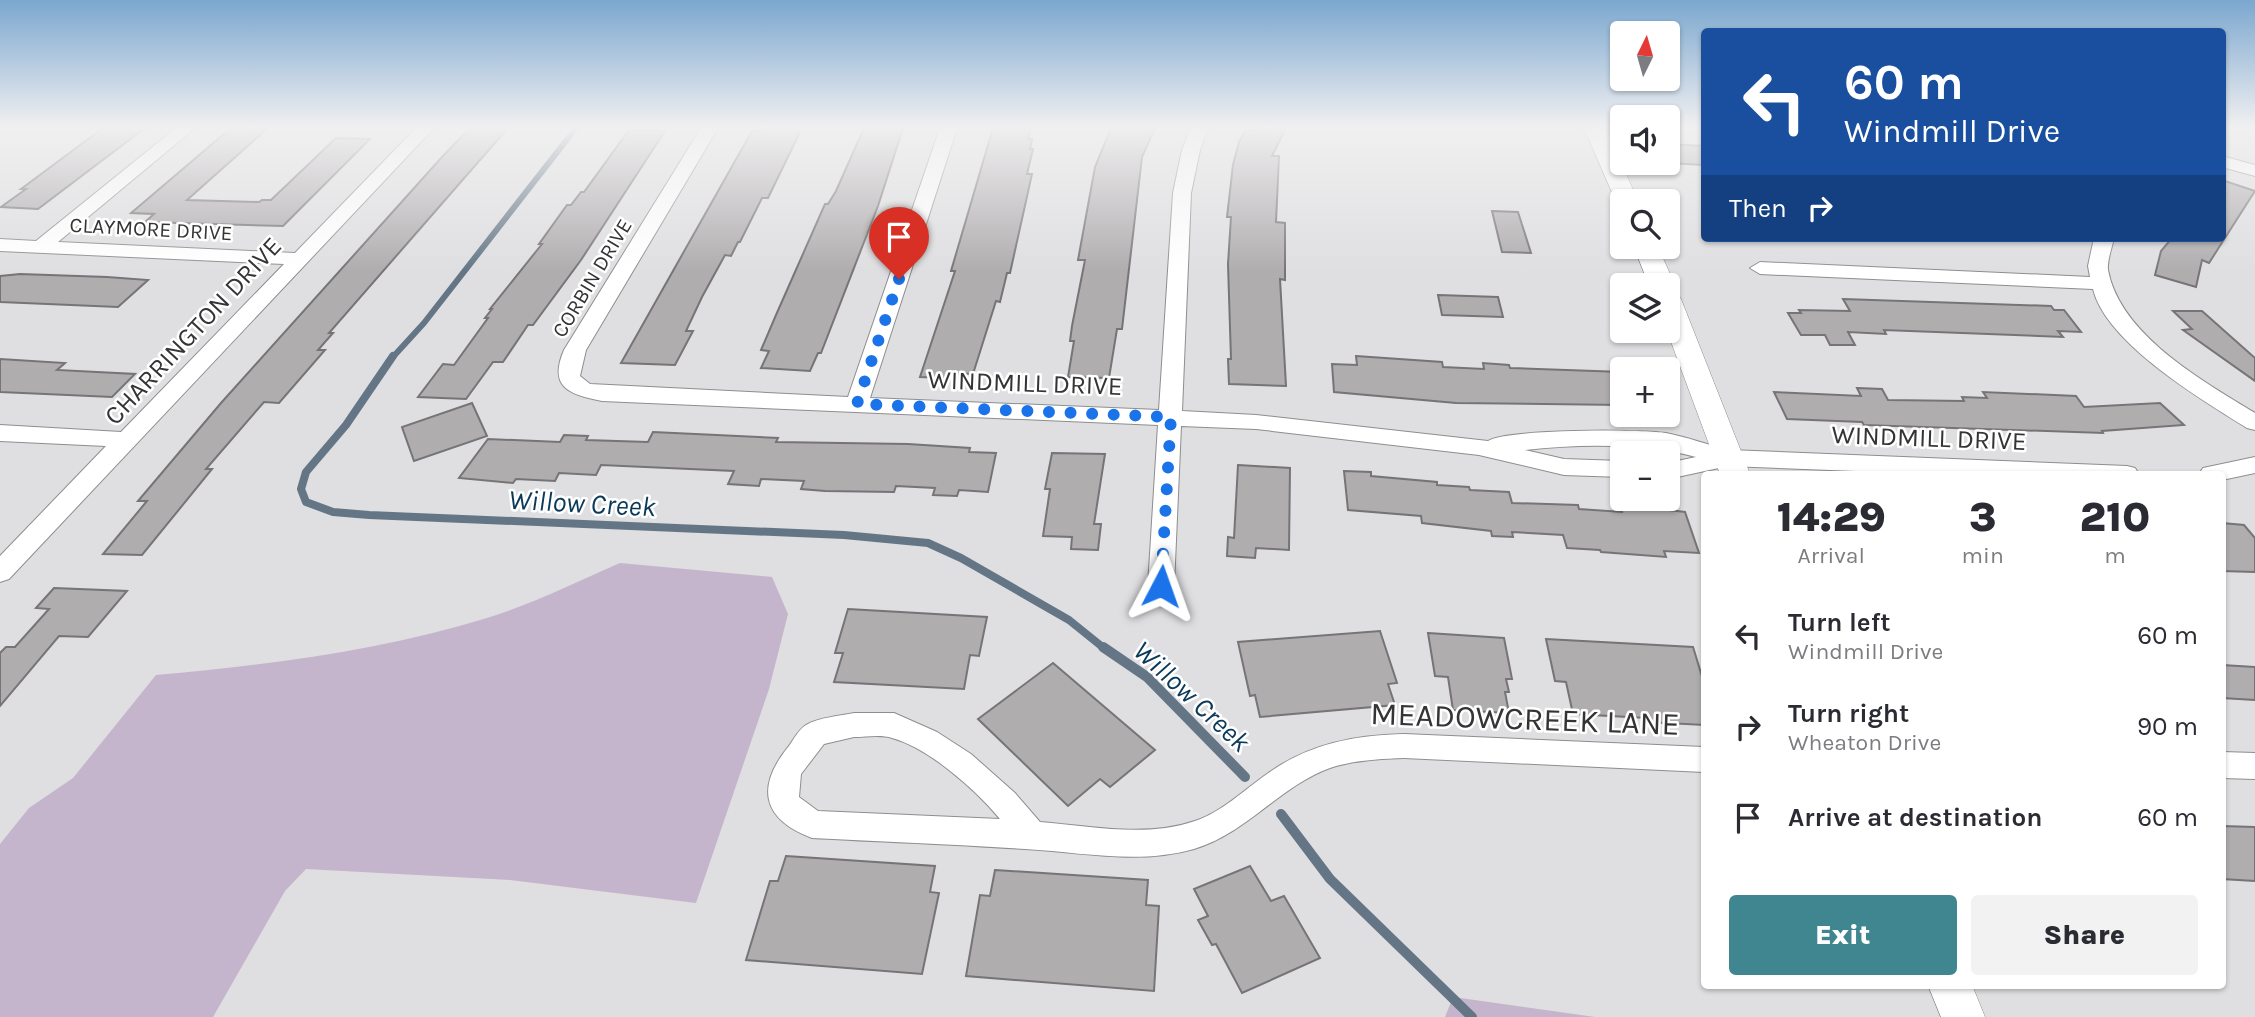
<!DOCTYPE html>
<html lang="en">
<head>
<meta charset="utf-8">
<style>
	body { margin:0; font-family:Karla,sans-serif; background:#f2f2f3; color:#2b2b33; height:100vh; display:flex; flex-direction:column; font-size:26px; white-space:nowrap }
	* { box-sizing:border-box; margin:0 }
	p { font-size:23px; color:#7c7c81 }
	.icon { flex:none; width:38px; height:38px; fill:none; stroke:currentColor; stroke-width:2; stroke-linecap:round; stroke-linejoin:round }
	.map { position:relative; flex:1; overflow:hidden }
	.sheet { position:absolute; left:1701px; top:471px; width:525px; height:518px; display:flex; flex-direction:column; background:#fff; border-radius:7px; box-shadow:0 2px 5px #0004 }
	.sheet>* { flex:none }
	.guide { position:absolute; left:1701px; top:28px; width:525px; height:214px; border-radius:7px; box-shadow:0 2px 5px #0004; background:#1a4fa0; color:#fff; overflow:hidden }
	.needle { width:46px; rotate:5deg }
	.tools { position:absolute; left:1610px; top:21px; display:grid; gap:14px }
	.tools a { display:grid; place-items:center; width:70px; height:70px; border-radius:7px; background:#fff; box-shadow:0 2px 5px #0004; font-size:35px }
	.pin { position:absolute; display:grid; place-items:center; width:60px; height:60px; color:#fff; margin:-72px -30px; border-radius:50% 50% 50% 0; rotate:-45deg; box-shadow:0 0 7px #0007 }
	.pin .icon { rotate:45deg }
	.me { position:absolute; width:77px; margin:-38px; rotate:4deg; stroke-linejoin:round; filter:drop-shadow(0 0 5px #0008) }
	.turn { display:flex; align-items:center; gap:24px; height:147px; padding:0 28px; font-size:32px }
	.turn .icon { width:91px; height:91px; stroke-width:2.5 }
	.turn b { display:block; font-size:49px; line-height:60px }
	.then { display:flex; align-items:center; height:66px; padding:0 28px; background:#0003; gap:14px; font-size:26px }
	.eta { display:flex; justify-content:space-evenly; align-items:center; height:119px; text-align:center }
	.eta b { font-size:42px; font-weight:800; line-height:49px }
	.button { display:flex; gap:14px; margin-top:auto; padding:14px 28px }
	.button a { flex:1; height:80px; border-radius:7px; background:#408691; color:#fff; font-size:28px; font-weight:800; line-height:80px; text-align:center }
	.button a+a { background:#f2f2f3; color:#2b2b33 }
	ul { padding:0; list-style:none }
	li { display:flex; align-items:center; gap:21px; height:91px; padding:0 28px }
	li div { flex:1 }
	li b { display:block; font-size:26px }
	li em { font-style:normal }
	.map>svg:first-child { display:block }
	.green { fill:#c4b5cc }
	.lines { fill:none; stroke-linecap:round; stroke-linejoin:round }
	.stream-far2 { stroke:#647686; stroke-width:6 }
	.stream-far1 { stroke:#647686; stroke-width:8 }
	.stream { stroke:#647686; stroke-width:10 }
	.building { fill:#b0adaf; stroke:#767476; stroke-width:2 }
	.minor-casing { stroke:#8e8d8f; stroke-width:2 }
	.tertiary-casing { stroke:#8e8d8f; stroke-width:1 }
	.minor { fill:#fff; fill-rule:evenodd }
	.tertiary { fill:#fff; fill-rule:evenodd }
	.route { stroke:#1a73e8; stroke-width:12; stroke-dasharray:0 21.6 }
	.labels { text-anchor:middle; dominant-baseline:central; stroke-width:5; stroke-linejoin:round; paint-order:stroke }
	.far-street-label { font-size:21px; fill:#343435; stroke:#fff }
	.street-label { font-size:26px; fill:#343435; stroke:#fff }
	.water-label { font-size:28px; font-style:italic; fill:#0a3959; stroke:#fff }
	.near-street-label { font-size:32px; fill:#343435; stroke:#fff }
</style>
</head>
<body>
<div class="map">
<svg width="2255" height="1017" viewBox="0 0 2255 1017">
	<rect width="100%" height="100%" fill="#dfdee0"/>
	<g class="green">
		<path d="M620,563L772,577L788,614L769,689L696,903L510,880L306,869L285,891L213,1017H0V844L29,808L73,778L156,675C267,665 380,651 487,618C532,604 577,582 620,563Z"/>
		<polygon points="1453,997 1595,1017 1445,1017"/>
	</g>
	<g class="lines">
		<polyline class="stream-far2" points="392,358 424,323 576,128"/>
		<polyline class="stream-far1" points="393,356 346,425 306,472 301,489 306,502 333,512 369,515 844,535 928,543 961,558 1069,620 1105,649"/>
		<g class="stream">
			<polyline points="1103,647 1147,677 1245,777"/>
			<polyline points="1281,814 1330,879 1472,1017"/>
		</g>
	</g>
	<g class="building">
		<polygon points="103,128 145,128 38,209 1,207 26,189 21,189"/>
		<polygon points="231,128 268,128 187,200 259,202 262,200 271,200 336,138 370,139 283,226 145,222 154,214 131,213"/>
		<polygon points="473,128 508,128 329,333 333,333 318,350 325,350 279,403 264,402 206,469 212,469 142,555 103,554 147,501 138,501 221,403 442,157 465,133"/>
		<polygon points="761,128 798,128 797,132 800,132 768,198 762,198 740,242 738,242 731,256 725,255 702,297 686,331 693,331 675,365 621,363 752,131 759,131"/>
		<polygon points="864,128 903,128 878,206 821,353 818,353 810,371 761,368 769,351 761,350 776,315 825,204 828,204 836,191"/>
		<polygon points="993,128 1031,128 1028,139 1032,139 1030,149 1033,149 1027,174 1032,174 1010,273 1007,273 1000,302 996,301 973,374 949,373 948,378 920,377 955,271 951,271"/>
		<polygon points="1111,128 1155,128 1142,157 1122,329 1117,329 1109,378 1068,377 1074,341 1070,341 1072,326 1085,260 1078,260 1095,167"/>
		<polygon points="1258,128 1286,128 1272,156 1279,156 1276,222 1285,223 1285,280 1280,279 1286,386 1229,384 1228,359 1231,359 1228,264 1231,217 1227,217 1233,165 1239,142 1246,130 1257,131"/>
		<polygon points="629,130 665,131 581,260 533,325 528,325 503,362 493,362 466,399 418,397 443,364 454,365 488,318 485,318 492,309 490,309 542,244 539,244 567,205 571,205 581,192 584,192"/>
		<polygon points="1668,144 1704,146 1704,165 1668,163"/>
		<polygon points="2222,180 2255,191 2209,263 2202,260 2196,287 2155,275 2161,251 2172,238 2222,238"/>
		<polygon points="1492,211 1518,212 1531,253 1502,252"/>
		<polygon points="20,274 107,277 148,280 118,307 0,302 0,276"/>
		<polygon points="1438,295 1498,297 1503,317 1442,315"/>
		<polygon points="1843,299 2051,306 2054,310 2064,310 2081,332 2058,331 2063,337 1884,330 1886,334 1848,332 1855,345 1830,345 1825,335 1801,335 1788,313 1801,313 1799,310 1850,311"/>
		<polygon points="2173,311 2202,311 2255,358 2255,381 2183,330 2192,329"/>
		<polygon points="1356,356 1442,362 1443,367 1484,369 1483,363 1509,365 1510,368 1622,372 1622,405 1456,403 1334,392 1332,364 1357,365"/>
		<polygon points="0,359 65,363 57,370 135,374 112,397 0,392"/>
		<polygon points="1857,388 1882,389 1888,400 1964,401 1962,397 1987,398 1983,392 2076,396 2084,407 2160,403 2184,425 2102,431 2103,433 1864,425 1862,422 1787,419 1774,392 1861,396"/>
		<polygon points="472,403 487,436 414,461 402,427"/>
		<polygon points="653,432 778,438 776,442 908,444 970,448 969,452 996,453 988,492 959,490 957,496 933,495 935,488 896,486 894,492 825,491 801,489 804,481 761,479 759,486 728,484 734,471 601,465 596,475 559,473 555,481 516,479 513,483 459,478 488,439 560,442 564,435 588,436 586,440 648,442"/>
		<polygon points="1052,453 1105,454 1094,524 1101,524 1098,550 1071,549 1072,537 1043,536 1050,489 1045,489"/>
		<polygon points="1238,465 1290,468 1289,550 1256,548 1255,558 1227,556 1228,537 1234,538"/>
		<polygon points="1344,471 1371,472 1371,476 1437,482 1437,485 1469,487 1470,490 1509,492 1512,503 1578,505 1579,509 1622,512 1620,504 1685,512 1699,553 1664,551 1666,557 1601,552 1600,550 1567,548 1563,535 1512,532 1513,537 1492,536 1491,531 1422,523 1421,516 1348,510"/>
		<polygon points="2222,523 2244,525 2255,538 2255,572 2222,571"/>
		<polygon points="54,588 127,591 88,637 59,636 0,706 0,653 6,647 15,647 49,609 36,608"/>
		<polygon points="848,609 987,617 979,656 970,655 964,689 834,682 843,653 835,653"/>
		<polygon points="1380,631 1397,683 1388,684 1395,705 1260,717 1255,695 1250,696 1238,642"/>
		<polygon points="1428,633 1504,638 1512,679 1506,679 1509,692 1505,692 1509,713 1453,710 1448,677 1435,676"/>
		<polygon points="1546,639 1693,647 1704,683 1704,725 1648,722 1647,718 1573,714 1566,682 1555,681"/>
		<polygon points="1053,663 1155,750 1110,787 1100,779 1068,806 978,719"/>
		<polygon points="2222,665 2255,667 2255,700 2222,698"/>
		<polygon points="2222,826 2255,827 2255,881 2222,879"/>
		<polygon points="786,856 935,866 930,892 939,893 922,974 746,960 770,881 778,881"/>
		<polygon points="1250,866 1271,901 1284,896 1320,958 1242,993 1216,944 1212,945 1198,920 1208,916 1194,889"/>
		<polygon points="995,870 1148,880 1146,905 1159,906 1154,991 966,976 980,895 990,896"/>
	</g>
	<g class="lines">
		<defs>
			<g id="minor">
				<polygon points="176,128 195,128 58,242 295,253 416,128 434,128 9,579 0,582 0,556 106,446 0,441 0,425 121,432 284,264 0,251 0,239 36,241"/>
				<path d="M701,128H718L586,350L580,376L590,384L848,397L940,128H957L870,398L1159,410L1173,193L1182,150L1191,128H1208L1200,150L1191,193L1182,411L1256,415L1488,441C1508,429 1638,429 1666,433C1687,437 1708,445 1729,450L2127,466L2135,468L2139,474H1932L1728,466L1668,479V463L1696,457C1642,443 1580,444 1525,450L1564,459L1622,461V477L1564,475L1479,455L1256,429L1181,426L1174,586L1170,593L1161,596L1152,593L1148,586L1158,425L602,401C569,395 548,387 564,350Z"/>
				<polygon points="2222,156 2255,165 2255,176 2222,167"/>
				<path d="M2094,238H2114C2112,248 2107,260 2108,270C2120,335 2203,381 2255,413V430L2247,428C2202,400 2106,343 2093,289L1760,274L1750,268L1760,262L2090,277L2088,266Z"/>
				<polygon points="2255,457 2255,473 2222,480 2222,474 2199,474 2203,468"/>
				<path d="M854,713H894L937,732L971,754L1015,793L1040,822C1091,826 1145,838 1195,821C1222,812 1244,790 1267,774C1308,744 1354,735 1404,734L1704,747V772L1404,758C1380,759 1354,760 1330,768C1280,786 1247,833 1194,849C1138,865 1081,852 1025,849C954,844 883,842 812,838C761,819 756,786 789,746C794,739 799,729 806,725C819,717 840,716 854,713ZM854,737C866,737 881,734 892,738C929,748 976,790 1000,819L818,811L799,797L801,774L824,744Z"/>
				<polygon points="2222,752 2255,753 2255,779 2222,778"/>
			</g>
			<g id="tertiary">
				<polygon points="1584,128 1606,128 1638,201 1622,201 1622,207 1618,206"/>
				<polygon points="1634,247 1658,247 1675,285 1668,291 1677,293 1681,299 1750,474 1720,474 1667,331 1668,285 1649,285"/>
				<polygon points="1928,985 1972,985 1985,1017 1941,1017"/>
			</g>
		</defs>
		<use href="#minor" class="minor-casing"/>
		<use href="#tertiary" class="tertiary-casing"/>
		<use href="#minor" class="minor"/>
		<use href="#tertiary" class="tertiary"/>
	</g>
	<linearGradient id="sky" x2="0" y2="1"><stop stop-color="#7ba7cf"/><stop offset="0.47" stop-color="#f1f0f1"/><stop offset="1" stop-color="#f1f0f1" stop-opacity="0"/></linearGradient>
	<rect width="2255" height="271" fill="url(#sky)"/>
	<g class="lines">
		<polyline class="route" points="899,279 857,404 1171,417 1161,586"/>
	</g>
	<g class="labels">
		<g class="far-street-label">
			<text transform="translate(151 229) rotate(3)">CLAYMORE DRIVE</text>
			<text transform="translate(592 278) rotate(-59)">CORBIN DRIVE</text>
		</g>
		<g class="street-label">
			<text transform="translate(193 331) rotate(-47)">CHARRINGTON DRIVE</text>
			<text transform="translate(1025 383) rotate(2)">WINDMILL DRIVE</text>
			<text transform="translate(1929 438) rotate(2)">WINDMILL DRIVE</text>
		</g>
		<g class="water-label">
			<text transform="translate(582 503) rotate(3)">Willow Creek</text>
			<text transform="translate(1192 696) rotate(43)">Willow Creek</text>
		</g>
		<g class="near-street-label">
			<text transform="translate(1525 719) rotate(2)">MEADOWCREEK LANE</text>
		</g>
	</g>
</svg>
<div class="tools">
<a><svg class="needle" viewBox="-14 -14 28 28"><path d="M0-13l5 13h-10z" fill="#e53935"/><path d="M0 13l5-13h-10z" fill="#7c7c81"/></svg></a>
<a><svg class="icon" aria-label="sound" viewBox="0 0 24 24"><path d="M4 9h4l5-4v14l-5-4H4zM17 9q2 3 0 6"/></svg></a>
<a><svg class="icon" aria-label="search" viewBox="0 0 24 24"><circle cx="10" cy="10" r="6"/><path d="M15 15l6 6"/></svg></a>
<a><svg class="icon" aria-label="layers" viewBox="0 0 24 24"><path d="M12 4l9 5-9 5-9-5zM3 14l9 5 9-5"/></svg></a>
<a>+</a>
<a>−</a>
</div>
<div class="pin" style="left:899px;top:279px;background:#d93025"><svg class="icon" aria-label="arrive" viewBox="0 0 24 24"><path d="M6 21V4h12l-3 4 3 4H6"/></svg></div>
<svg class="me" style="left:1161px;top:586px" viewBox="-20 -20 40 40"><path d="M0-17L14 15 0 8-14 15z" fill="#1a73e8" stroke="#fff" stroke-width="4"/></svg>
<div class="guide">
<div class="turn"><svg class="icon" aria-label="left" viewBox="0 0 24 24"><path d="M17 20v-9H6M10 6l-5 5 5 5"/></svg><div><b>60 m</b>Windmill Drive</div></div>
<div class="then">Then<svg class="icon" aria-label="right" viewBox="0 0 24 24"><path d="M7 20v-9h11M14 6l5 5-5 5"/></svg></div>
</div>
<section class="sheet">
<div class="eta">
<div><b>14:29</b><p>Arrival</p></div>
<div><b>3</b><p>min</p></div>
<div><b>210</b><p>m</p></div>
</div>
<ul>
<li><svg class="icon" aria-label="left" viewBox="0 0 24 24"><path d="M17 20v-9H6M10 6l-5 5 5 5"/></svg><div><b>Turn left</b><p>Windmill Drive</p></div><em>60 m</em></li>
<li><svg class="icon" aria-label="right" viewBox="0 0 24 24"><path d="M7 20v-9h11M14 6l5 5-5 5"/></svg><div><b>Turn right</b><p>Wheaton Drive</p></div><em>90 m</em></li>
<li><svg class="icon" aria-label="arrive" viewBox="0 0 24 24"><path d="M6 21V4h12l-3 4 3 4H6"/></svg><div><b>Arrive at destination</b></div><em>60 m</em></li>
</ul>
<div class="button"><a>Exit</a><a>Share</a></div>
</section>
</div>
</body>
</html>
